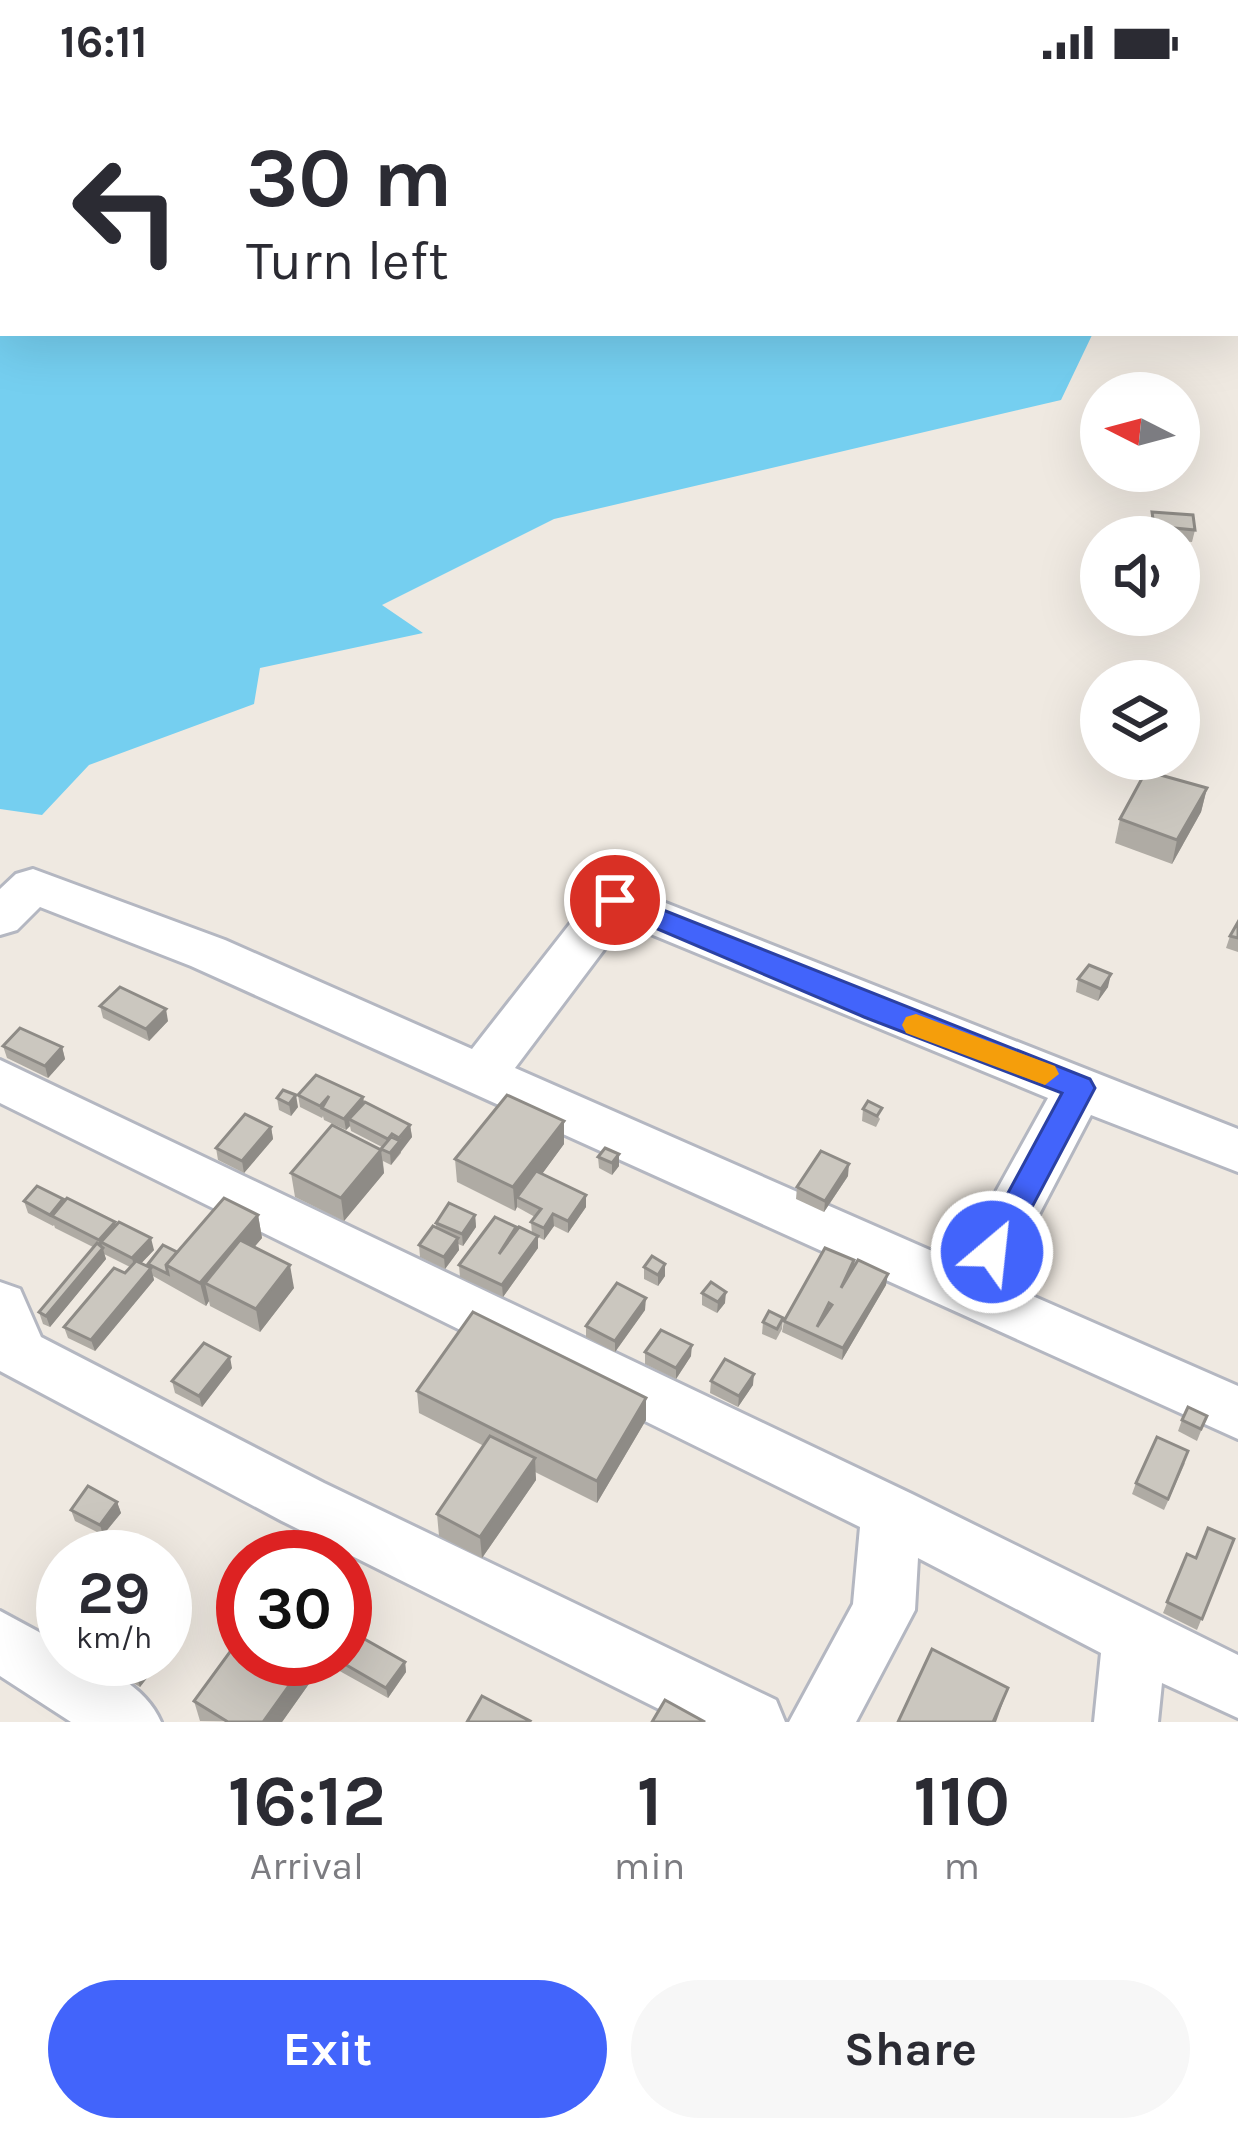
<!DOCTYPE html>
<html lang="en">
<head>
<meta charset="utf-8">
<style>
	body { margin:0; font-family:Karla,sans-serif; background:#f7f7f7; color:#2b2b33; height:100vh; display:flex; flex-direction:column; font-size:45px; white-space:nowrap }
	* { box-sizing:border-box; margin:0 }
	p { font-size:39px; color:#7c7c81 }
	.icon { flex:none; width:66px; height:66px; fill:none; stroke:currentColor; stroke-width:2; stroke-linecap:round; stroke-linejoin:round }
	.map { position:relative; height:1638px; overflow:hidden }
	.side { display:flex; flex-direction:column; background:#fff; flex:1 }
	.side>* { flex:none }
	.banner { position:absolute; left:0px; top:0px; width:1239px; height:252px; box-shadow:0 12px 48px #0002; background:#fff; color:#2b2b33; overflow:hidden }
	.needle { width:78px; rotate:276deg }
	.fabs { position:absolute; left:1080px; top:288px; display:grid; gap:24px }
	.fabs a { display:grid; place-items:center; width:120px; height:120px; border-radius:50%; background:#fff; box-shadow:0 12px 48px #0002; font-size:60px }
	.speed { position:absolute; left:36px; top:1446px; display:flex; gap:24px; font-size:60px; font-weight:700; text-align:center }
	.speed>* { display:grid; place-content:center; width:156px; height:156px; border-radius:50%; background:#fff; box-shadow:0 12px 48px #0002; line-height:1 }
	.speed small { font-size:30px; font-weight:400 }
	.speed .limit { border:18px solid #d22; background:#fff; color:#111 }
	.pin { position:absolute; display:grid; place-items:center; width:102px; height:102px; color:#fff; margin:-51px; border:6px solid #fff; border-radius:50%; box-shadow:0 3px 12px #0007 }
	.me { position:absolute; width:132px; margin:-66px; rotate:28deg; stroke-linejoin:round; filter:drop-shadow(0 0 9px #0008) }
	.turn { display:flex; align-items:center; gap:42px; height:252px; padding:0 48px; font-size:54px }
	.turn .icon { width:156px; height:156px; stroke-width:2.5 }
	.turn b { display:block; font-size:84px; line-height:102px }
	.eta { display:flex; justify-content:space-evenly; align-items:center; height:204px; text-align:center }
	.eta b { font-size:72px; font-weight:700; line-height:84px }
	.cta { display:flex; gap:24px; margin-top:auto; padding:24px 48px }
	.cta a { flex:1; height:138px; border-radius:72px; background:#4264fb; color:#fff; font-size:48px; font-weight:700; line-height:138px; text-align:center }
	.cta a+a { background:#f7f7f7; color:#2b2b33 }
	.status { display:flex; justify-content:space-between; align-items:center; height:84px; padding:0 60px; background:#fff; direction:ltr }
	.status svg { height:33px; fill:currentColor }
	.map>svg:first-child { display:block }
	.water { fill:#75cff0 }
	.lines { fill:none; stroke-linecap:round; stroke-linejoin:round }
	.street-casing { stroke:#b4b7c1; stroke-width:6 }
	.street { fill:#fff; fill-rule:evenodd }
	.wall { fill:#afaba4 }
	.shaded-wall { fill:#8e8b86 }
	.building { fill:#cbc7bf; stroke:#8e8b86; stroke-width:3; fill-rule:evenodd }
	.route { fill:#4264fb; stroke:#2b41a3; stroke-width:3 }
	.slow { fill:#f59e0b }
</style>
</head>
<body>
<div class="status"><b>16:11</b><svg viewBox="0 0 49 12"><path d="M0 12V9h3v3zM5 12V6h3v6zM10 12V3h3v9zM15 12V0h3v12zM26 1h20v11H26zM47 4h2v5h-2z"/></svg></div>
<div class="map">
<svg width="1238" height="1638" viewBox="0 0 1238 1638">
	<rect width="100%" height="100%" fill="#efe9e1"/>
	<polygon class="water" points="0,0 275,3 3,3 3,249 1093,249 1061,316 554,435 382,521 423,549 260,584 254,620 89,681 42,731 0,725"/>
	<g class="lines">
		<defs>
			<g id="street">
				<path d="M33,785L225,856L472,965L598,804L615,799L1238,1045V1088L1091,1031L1003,1199L1238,1302V1355L191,882L40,823L17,846L0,851V805L16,790ZM624,839L1048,1014L957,1178L515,984Z"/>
				<polygon points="0,976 912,1410 1238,1571 1238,1634 1162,1599 1158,1638 1094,1638 1101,1569 918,1474 915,1526 856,1638 789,1638 853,1520 860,1443 0,1019"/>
				<polygon points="0,1198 20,1205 41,1253 324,1399 776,1616 785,1638 685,1638 282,1437 0,1287"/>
				<path d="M0,1527L63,1561V1575C100,1575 147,1604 161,1638H71L0,1592Z"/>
			</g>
		</defs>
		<use href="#street" class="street-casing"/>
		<use href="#street" class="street"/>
	</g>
	<g class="wall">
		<polygon points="1152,428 1195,446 1192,458 1179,457 1179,453 1151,453 1150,440"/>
		<polygon points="1207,704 1201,728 1172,780 1115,759 1120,735"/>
		<polygon points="1238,838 1238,868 1226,864 1230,852"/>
		<polygon points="1078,895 1108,903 1098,917 1076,908"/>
		<polygon points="100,922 168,937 149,957 103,934"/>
		<polygon points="3,962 62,963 65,975 48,994 7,974"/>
		<polygon points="298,1011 363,1013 364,1018 410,1041 412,1053 401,1066 401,1069 391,1081 383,1077 384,1089 344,1137 295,1113 291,1089 381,1066 382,1063 351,1047 350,1042 346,1046 324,1036 323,1032 322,1034 300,1023"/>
		<polygon points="277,1014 298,1023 291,1032 279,1026"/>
		<polygon points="868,1017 880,1035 876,1043 862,1037 863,1025"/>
		<polygon points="564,1037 564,1060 542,1090 586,1111 586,1123 568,1149 554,1142 544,1156 538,1153 538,1164 503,1213 460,1193 459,1181 516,1143 516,1147 532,1150 531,1138 535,1133 517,1123 515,1127 457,1098 455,1075"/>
		<polygon points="271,1043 273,1055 244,1089 218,1076 216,1064"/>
		<polygon points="598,1073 619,1082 612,1091 599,1084"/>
		<polygon points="848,1092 824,1128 796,1115 797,1103"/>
		<polygon points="63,1115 64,1118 116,1141 154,1166 141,1179 149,1184 148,1180 258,1131 262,1154 254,1163 294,1204 260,1248 210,1222 209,1217 206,1222 153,1192 154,1196 95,1267 68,1254 64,1243 130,1183 104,1170 106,1175 50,1243 43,1240 39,1228 93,1163 55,1144 54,1141 53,1142 28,1129 24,1117"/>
		<polygon points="475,1131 476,1143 463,1162 458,1160 459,1166 445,1185 420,1173 419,1161 436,1144 436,1139"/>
		<polygon points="854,1176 853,1184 886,1201 842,1276 782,1248 784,1237"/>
		<polygon points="665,1180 665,1192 658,1202 644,1195 644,1183"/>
		<polygon points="702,1209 725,1219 717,1229 702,1221"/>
		<polygon points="645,1226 615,1268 586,1253 586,1242"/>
		<polygon points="783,1234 782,1245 776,1256 762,1250 763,1238"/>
		<polygon points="645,1268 691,1272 676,1295 645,1280"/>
		<polygon points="232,1284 202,1323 175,1309 172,1297"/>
		<polygon points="711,1297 753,1301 738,1323 710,1309"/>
		<polygon points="417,1307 646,1336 597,1419 535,1388 536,1396 482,1474 439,1452 437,1430 484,1362 419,1329"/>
		<polygon points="1207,1332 1197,1357 1178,1347 1182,1336"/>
		<polygon points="1185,1379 1164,1426 1132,1410 1136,1399"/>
		<polygon points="117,1418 121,1429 103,1451 75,1437 71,1426"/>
		<polygon points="1234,1455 1197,1546 1163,1529 1187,1470 1196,1474"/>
		<polygon points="101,1575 162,1575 140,1603 103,1581"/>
		<polygon points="326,1575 405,1578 406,1588 388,1614 327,1580"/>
		<polygon points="323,1580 282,1638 200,1637 194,1617"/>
	</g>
	<g class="shaded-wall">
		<polygon points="1207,704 1201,728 1172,780 1177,756"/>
		<polygon points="1111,890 1108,903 1098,917 1101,905"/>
		<polygon points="166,925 168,937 149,957 146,945"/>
		<polygon points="62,963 65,975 48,994 45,982"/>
		<polygon points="296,1011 298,1023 291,1032 289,1020"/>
		<polygon points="363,1013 365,1025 349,1035 350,1042 346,1046 344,1035"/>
		<polygon points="564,1037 564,1060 523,1116 517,1113 517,1123 515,1127 513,1103"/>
		<polygon points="410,1041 412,1053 391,1081 390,1069"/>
		<polygon points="271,1043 273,1055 244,1089 242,1077"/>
		<polygon points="381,1066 384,1089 344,1137 341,1114"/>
		<polygon points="619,1070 619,1082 612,1091 612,1079"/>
		<polygon points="849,1080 848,1092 824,1128 825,1117"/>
		<polygon points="586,1111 586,1123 568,1149 568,1137"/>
		<polygon points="553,1130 554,1142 544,1156 544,1144"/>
		<polygon points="258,1131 262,1154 218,1206 205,1199 209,1217 206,1222 200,1199"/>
		<polygon points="475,1131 476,1143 463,1162 462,1150"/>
		<polygon points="115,1138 118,1149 101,1158 106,1175 50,1243 46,1232 101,1165 99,1156"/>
		<polygon points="538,1152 538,1164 503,1213 502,1201"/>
		<polygon points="151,1154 154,1166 135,1186 132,1174"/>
		<polygon points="458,1154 459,1166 445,1185 444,1173"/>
		<polygon points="665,1180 665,1192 658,1202 658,1191"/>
		<polygon points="290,1181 294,1204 260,1248 256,1225"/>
		<polygon points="151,1184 154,1196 95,1267 91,1256"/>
		<polygon points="888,1190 886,1201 842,1276 843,1264"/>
		<polygon points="726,1208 725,1219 717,1229 718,1218"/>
		<polygon points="646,1214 645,1226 615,1268 615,1257"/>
		<polygon points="692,1261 691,1272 676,1295 676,1284"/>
		<polygon points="230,1273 232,1284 202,1323 199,1312"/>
		<polygon points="754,1290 753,1301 738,1323 739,1312"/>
		<polygon points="646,1314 646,1336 597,1419 597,1397"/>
		<polygon points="535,1374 536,1396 482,1474 480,1453"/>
		<polygon points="117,1418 121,1429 103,1451 100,1441"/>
		<polygon points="176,1542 179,1552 165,1571 165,1556"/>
		<polygon points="151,1575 162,1575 140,1603 137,1593"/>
		<polygon points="308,1575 322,1575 323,1580 282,1638 263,1638"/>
		<polygon points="405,1578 406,1588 388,1614 386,1604"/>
		<polygon points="1008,1604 996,1638 993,1638"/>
	</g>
	<g class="building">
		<polygon points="1152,428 1193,431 1195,446 1154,442"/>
		<polygon points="1146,687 1207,704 1177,756 1120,735"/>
		<polygon points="1238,838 1238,854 1230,852"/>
		<polygon points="1089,881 1111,890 1101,905 1078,895"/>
		<polygon points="120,903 166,925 146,945 100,922"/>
		<polygon points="20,944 62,963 45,982 3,962"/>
		<polygon points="316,991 363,1013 344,1035 322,1024 329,1012 320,1022 298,1011"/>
		<polygon points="283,1006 296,1011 289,1020 277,1014"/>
		<polygon points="507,1011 564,1037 513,1103 455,1075"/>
		<polygon points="868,1017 882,1024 877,1032 863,1025"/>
		<polygon points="365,1018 410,1041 399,1054 392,1050 388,1055 349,1035"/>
		<polygon points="245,1030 271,1043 242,1077 216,1064"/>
		<polygon points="332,1041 381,1066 341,1114 291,1089"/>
		<polygon points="391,1053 400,1057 390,1069 381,1065"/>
		<polygon points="605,1064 619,1070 612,1079 598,1073"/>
		<polygon points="821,1067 849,1080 825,1117 797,1103"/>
		<polygon points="536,1087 586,1111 568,1137 553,1130 544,1144 531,1138 541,1125 517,1113"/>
		<polygon points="37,1102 63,1115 50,1131 24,1117"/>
		<polygon points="67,1114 115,1138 99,1156 52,1132"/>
		<polygon points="224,1114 258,1131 200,1199 166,1181"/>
		<polygon points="449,1119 475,1131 462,1150 436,1139"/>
		<polygon points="495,1133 516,1143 499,1170 519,1143 538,1152 502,1201 459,1181"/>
		<polygon points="119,1138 151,1154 132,1174 101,1158"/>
		<polygon points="433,1142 458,1154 444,1173 419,1161"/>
		<polygon points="240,1156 290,1181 256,1225 205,1199"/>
		<polygon points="97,1159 103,1164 46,1232 39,1228"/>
		<polygon points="163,1161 177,1168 166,1181 168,1190 148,1180"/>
		<path d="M825,1164L854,1176L841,1204L858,1176L888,1190L843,1264L784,1237ZM829,1219L832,1221L817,1243Z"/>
		<polygon points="652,1172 665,1180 658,1191 644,1183"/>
		<polygon points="136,1177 151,1184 91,1256 64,1243 114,1184 125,1189"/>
		<polygon points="711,1198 726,1208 718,1218 702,1209"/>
		<polygon points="617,1199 646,1214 615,1257 586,1242"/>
		<polygon points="769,1227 783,1234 777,1245 763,1238"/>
		<polygon points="473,1228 646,1314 597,1397 417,1307"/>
		<polygon points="661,1246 692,1261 676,1284 645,1268"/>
		<polygon points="204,1259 230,1273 199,1312 172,1297"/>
		<polygon points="725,1275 754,1290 739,1312 711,1297"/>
		<polygon points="1188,1323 1207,1332 1201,1345 1182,1336"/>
		<polygon points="490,1352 535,1374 480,1453 437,1430"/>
		<polygon points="1157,1353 1188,1367 1168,1415 1136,1399"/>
		<polygon points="88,1402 117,1418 100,1441 71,1426"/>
		<polygon points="1208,1444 1234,1455 1202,1535 1167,1518 1187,1470 1196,1474"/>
		<polygon points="165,1535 176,1542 165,1556"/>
		<polygon points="345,1544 405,1578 386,1604 336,1575 345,1575"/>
		<polygon points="243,1550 243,1575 308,1575 263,1638 228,1638 194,1617"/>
		<polygon points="932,1565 1008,1604 993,1638 898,1638"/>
		<polygon points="107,1575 151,1575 137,1593"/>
		<polygon points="482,1612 530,1637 529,1638 467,1638"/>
		<polygon points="665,1616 705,1638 652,1638"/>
	</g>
	<polygon class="route" points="615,807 1090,995 1095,1004 1003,1178 980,1178 976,1168 1062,1009 864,933 606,823 602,816"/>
	<polygon class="slow" points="916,930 1055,982 1059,990 1045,1001 906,949 902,941 906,933"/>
</svg>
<div class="fabs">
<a><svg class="needle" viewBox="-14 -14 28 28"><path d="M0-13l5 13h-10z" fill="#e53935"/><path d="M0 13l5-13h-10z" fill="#7c7c81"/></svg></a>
<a><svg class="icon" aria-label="sound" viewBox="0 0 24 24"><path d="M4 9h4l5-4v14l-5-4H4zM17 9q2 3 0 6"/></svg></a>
<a><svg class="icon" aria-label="layers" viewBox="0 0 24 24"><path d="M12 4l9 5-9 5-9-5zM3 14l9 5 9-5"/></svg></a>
</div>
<div class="speed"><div>29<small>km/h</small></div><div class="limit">30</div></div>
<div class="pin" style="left:615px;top:816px;background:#d93025"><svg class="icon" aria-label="arrive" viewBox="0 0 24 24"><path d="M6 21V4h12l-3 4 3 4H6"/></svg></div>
<svg class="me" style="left:992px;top:1168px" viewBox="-20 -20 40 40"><circle r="17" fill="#4264fb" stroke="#fff" stroke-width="3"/><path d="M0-11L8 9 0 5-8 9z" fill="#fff"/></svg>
<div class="banner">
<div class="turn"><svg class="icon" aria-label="left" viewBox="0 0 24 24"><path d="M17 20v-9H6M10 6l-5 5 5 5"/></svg><div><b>30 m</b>Turn left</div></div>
</div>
</div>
<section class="side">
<div class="eta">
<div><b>16:12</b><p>Arrival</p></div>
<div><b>1</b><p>min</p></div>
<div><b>110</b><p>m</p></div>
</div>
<div class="cta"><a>Exit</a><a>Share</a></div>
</section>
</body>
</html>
